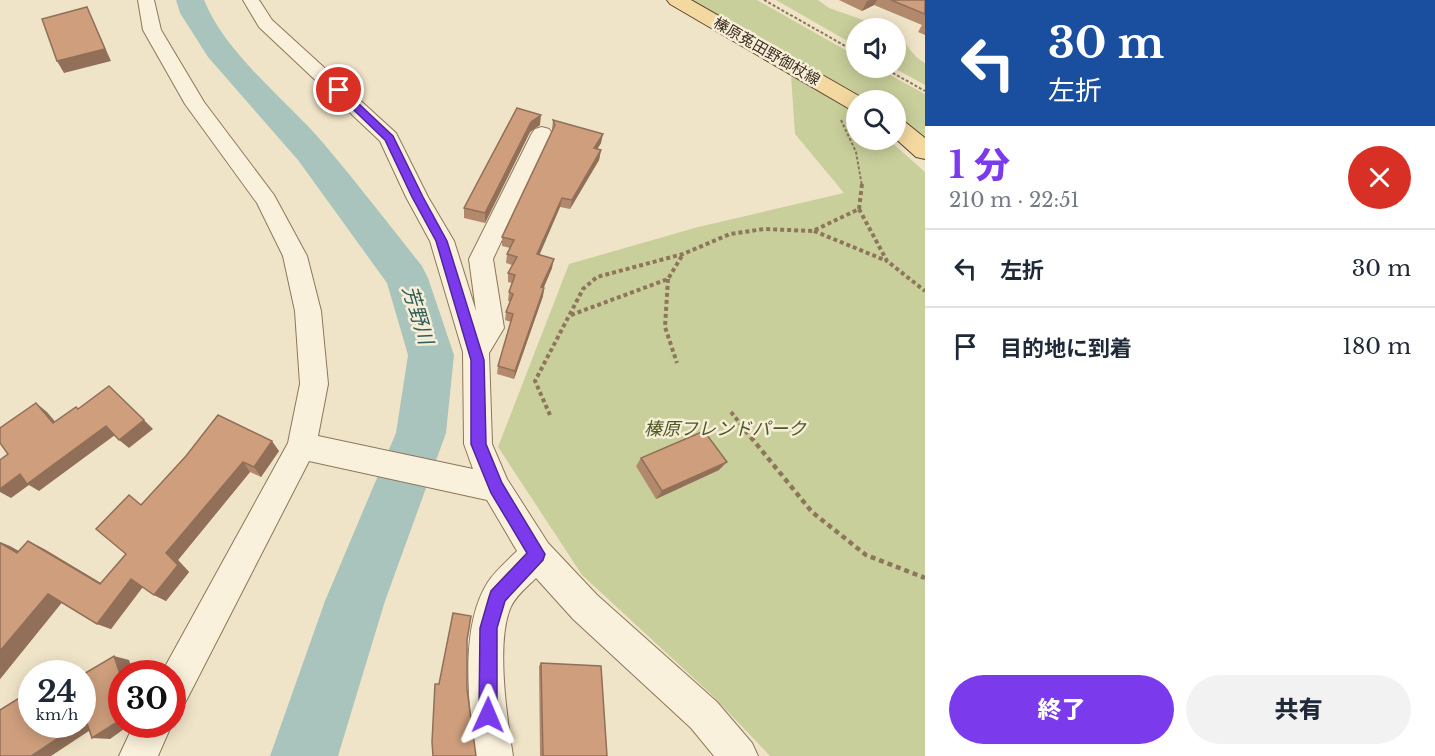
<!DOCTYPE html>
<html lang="ja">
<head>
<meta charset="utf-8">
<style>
	body { margin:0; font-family:"Libre Baskerville","Noto Sans JP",serif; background:#f2f2f3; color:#1f2937; height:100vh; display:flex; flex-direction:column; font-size:22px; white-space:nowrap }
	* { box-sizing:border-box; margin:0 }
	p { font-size:20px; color:#747a83 }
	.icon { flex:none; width:33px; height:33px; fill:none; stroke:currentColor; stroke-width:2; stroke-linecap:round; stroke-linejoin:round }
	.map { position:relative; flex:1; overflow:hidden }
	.side { display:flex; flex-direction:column; background:#fff; width:510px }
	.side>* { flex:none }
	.banner { background:#1a4fa0; color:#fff; overflow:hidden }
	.fabs { position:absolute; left:846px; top:18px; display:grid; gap:12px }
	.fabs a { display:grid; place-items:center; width:60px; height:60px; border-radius:50%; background:#fff; box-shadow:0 3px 15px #0003; font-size:30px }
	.speed { position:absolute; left:18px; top:660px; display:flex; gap:12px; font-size:30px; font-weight:700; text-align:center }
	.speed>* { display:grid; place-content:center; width:78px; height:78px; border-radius:50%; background:#fff; box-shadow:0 3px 15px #0003; line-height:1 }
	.speed small { font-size:15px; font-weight:400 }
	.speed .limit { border:9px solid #d22; background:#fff; color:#111 }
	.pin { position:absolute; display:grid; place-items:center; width:51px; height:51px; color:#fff; margin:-26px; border:3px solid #fff; border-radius:50%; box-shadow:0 2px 6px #0007 }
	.me { position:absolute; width:66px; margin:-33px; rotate:1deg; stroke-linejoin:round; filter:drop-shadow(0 0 4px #0008) }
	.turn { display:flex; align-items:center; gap:21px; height:126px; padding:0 24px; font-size:27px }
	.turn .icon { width:78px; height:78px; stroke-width:2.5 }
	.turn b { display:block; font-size:42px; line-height:51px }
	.round { display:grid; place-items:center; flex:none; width:63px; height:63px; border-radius:32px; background:#f2f2f3 }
	.summary { display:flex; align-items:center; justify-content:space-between; height:102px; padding:0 24px }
	h1 { font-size:36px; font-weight:800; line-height:45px; color:#7c3aed }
	.primary-button { display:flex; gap:12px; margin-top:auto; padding:12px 24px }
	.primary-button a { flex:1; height:69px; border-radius:36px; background:#7c3aed; color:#fff; font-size:24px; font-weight:800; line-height:69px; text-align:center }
	.primary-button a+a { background:#f2f2f3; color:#1f2937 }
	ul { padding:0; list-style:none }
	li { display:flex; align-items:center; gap:18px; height:78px; padding:0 24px; border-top:2px solid #e0e1e3 }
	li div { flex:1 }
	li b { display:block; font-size:22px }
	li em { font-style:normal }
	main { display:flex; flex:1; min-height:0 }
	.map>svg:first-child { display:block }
	.green { fill:#c9cf9b }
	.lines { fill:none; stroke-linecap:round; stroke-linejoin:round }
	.river { fill:#a9c4bc; fill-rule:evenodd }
	.minor-casing { stroke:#8d765c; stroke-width:2 }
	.primary-casing { stroke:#5b4430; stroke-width:2 }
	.path-far2 { stroke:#8d765c; stroke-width:2; stroke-dasharray:3 2; stroke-linecap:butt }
	.path-far1 { stroke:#8d765c; stroke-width:4; stroke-dasharray:4 3; stroke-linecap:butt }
	.path { stroke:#8d765c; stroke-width:4.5; stroke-dasharray:5 4; stroke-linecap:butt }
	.minor { fill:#faf1dc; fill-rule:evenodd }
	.primary { fill:#f3d9a0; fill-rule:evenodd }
	.wall { fill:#b2896c }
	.shaded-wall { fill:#916f58 }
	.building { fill:#cf9f7d; stroke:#916f58; stroke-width:1.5 }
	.route { fill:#7c3aed; stroke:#51269a; stroke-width:1.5 }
	.labels { text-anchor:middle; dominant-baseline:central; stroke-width:5; stroke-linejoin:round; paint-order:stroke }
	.far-street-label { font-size:15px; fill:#3d2e20; stroke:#f7eed8 }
	.park-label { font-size:18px; font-style:italic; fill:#4d5a26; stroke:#f7eed8 }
	.water-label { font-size:20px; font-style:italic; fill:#2f5d5a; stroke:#f7eed8 }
</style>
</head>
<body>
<main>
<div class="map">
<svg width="925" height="756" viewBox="0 0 925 756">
	<rect width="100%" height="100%" fill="#f0e4c8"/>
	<g class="green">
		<polygon points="687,0 757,0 856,56 856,68 877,68 925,94 925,140 896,118 896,100 867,100 739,26"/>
		<polygon points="776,0 818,0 829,8 886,28 856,28 856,46"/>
		<path d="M896,32C907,42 911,56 925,63V85L894,68Z"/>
		<polygon points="791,75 827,91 856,113 856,140 889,140 925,172 925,756 770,756 713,696 582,575 498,447 569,264 698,227 844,193 795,134"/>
	</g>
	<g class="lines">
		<path class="river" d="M176,0H204C227,56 286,99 324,144C358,184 390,226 422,266L428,278L454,355L446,433L385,601L338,756H270L325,601L396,433L408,355L387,283L298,160L208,57L180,13Z"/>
		<defs>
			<g id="minor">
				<path d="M138,0H154L161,30L204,102L274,195L307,256L321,311L328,384L318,436L473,469L464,444L463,352L430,241L406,197L380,141L259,27L243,0H259L272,20L396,133L428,197L454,241L476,311L469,259L532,133L535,129L542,127L549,129L552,133L493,259L504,328L489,353L492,444L507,479L548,543L597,595L717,702L752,743L758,756H714L691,728L573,619L536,578C528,586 514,597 510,609C496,644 507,718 513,756H475C469,705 459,627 488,582C496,570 507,561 517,551L487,500L309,461L185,703L172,708V674H161L288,443L300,384L295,311L283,256L257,203L185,104L143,30Z"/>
				<polygon points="134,724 172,724 158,756 119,756"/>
			</g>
			<g id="primary">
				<polygon points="667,0 691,0 866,100 856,100 856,110 848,108 670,4"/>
				<polygon points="896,119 905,122 925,138 925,159 916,157 896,139"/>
			</g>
		</defs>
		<use href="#minor" class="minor-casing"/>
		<use href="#primary" class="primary-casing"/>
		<g class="path-far2">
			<polyline points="764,0 856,52"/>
			<polyline points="884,68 925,91"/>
			<polyline points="841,120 856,152 862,186"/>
		</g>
		<g class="path-far1">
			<polyline points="859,209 887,261 925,291"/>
			<polyline points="814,231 887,261"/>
			<polyline points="668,279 665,327 677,363"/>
			<polyline points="571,315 668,279 683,254"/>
			<polyline points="731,412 746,431"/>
			<polyline points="550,415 535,381 583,289 597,277 683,254 730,234 764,229 813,231 859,209 862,184"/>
		</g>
		<polyline class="path" points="745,430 812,512 866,555 925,578"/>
		<use href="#minor" class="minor"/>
		<use href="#primary" class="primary"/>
	</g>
	<g class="wall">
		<polygon points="839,0 925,0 925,35 918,32 922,25 874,5 862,11"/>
		<polygon points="517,108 540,125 530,132 485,223 464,218 464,208"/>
		<polygon points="553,120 601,143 597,149 601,150 599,160 570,209 560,207 539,255 552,268 544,287 543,296 514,379 497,374 498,366 511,322 505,320 506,312 510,301 508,301 509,292 512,283 508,282 508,273 512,265 506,263 507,254 510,248 502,246 502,237 553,131 552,129"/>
		<polygon points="279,451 261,477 250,472 178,560 189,572 166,601 154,595 143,587 111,629 97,624 62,602 0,679 0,542 19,551 28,541 44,549 101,583 126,554 141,505 186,456"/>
		<polygon points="641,458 719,470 656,499 636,466"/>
		<polygon points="541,663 607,756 540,756 539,666"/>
	</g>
	<g class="shaded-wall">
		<polygon points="870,0 877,0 874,5 862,11 867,1"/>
		<polygon points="87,7 111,61 64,73 57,61"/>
		<polygon points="541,115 540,125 530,132 485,223 485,213 531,122"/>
		<polygon points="603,134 601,143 592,158 594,148"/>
		<polygon points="601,150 599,160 570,209 572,200"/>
		<polygon points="562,198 560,207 536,263 537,254"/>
		<polygon points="554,259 552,268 540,296 541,287"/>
		<polygon points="544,288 543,296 514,379 515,371"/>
		<polygon points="36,403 47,412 64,432 53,423"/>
		<polygon points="144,420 153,429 129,448 119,440"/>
		<polygon points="106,426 115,435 39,491 29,485 11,498 0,492 0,489 20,474"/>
		<polygon points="272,441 279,451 261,477 254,467"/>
		<polygon points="243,462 250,472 178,560 189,572 166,601 154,595 166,553"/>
		<polygon points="727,462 719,470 656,499 662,491"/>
		<polygon points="28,541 44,549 114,591 100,584"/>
		<polygon points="0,542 10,546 34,560 17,553 0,543"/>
		<polygon points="131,579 144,585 111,629 97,624"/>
		<polygon points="48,594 64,600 0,679 0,651"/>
		<polygon points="114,656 129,660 134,674 122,674 122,680"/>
		<polygon points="122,719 122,724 131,724 110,739 92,738"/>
		<polygon points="86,720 104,721 51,756 31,756 79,724 82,724 82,722"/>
	</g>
	<g class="building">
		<polygon points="891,0 925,0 925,14"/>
		<polygon points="87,7 105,49 57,61 42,19"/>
		<polygon points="517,108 541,115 531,122 485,213 464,208"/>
		<polygon points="553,120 603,134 594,148 601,150 572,200 562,198 537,254 554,259 541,287 544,288 515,371 498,366 513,314 506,312 513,294 509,292 515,275 508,273 517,257 507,254 514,240 502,237 555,125"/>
		<polygon points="109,386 144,420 119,440 106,426 27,484 20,474 0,489 0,460 8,454 0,443 0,428 36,403 53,423 76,407 78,409"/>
		<polygon points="218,415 272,441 254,467 243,462 166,553 178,565 154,595 131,579 97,624 48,594 0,651 0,543 17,553 28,541 100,584 126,554 96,529 129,495 141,505 186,456"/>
		<polygon points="704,431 727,462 662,491 641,458"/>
		<polygon points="453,613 471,616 467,640 467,689 476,756 433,756 432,742 435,684 439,684"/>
		<polygon points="114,656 122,680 122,719 92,738 86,720 82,722 82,675"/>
		<polygon points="541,663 601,666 607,756 543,756"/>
		<polygon points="32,690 32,724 79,724 31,756 0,756 0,710"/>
	</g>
	<polygon class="route" points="335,88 342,88 393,136 423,197 447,241 484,360 486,444 502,483 545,554 543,560 505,601 497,628 497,715 494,722 488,724 481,722 479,715 480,628 489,597 491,591 527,553 491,493 471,444 471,360 436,241 412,197 385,140 335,92"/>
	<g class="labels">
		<g class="far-street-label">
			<text transform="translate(767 51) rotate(30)">榛原菟田野御杖線</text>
		</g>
		<g class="park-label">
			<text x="725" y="429">榛原フレンドパーク</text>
		</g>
		<g class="water-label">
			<text transform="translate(418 315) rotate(73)">芳野川</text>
		</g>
	</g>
</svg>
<div class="fabs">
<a><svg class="icon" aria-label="sound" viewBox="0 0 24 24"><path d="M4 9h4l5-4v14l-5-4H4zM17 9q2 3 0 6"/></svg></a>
<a><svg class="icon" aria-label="search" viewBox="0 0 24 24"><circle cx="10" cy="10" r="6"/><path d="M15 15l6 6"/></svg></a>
</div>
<div class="speed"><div>24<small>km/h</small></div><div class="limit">30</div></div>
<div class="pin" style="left:339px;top:90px;background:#d93025"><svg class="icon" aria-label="arrive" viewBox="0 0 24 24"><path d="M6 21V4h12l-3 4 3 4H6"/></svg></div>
<svg class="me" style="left:488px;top:715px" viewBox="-20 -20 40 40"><path d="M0-17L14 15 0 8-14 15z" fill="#7c3aed" stroke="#fff" stroke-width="4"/></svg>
</div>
<section class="side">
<div class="banner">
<div class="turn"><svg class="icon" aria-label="left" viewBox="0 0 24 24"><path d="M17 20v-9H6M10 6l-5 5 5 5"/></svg><div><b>30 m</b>左折</div></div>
</div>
<div class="summary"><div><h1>1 分</h1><p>210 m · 22:51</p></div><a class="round" style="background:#d93025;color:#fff"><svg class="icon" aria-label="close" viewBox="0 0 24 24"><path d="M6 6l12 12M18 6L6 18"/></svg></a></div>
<ul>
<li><svg class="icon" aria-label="left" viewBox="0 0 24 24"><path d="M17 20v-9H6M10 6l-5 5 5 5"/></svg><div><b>左折</b></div><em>30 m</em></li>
<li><svg class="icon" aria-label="arrive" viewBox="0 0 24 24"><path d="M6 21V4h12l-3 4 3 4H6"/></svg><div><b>目的地に到着</b></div><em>180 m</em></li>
</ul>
<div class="primary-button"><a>終了</a><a>共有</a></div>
</section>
</main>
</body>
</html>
